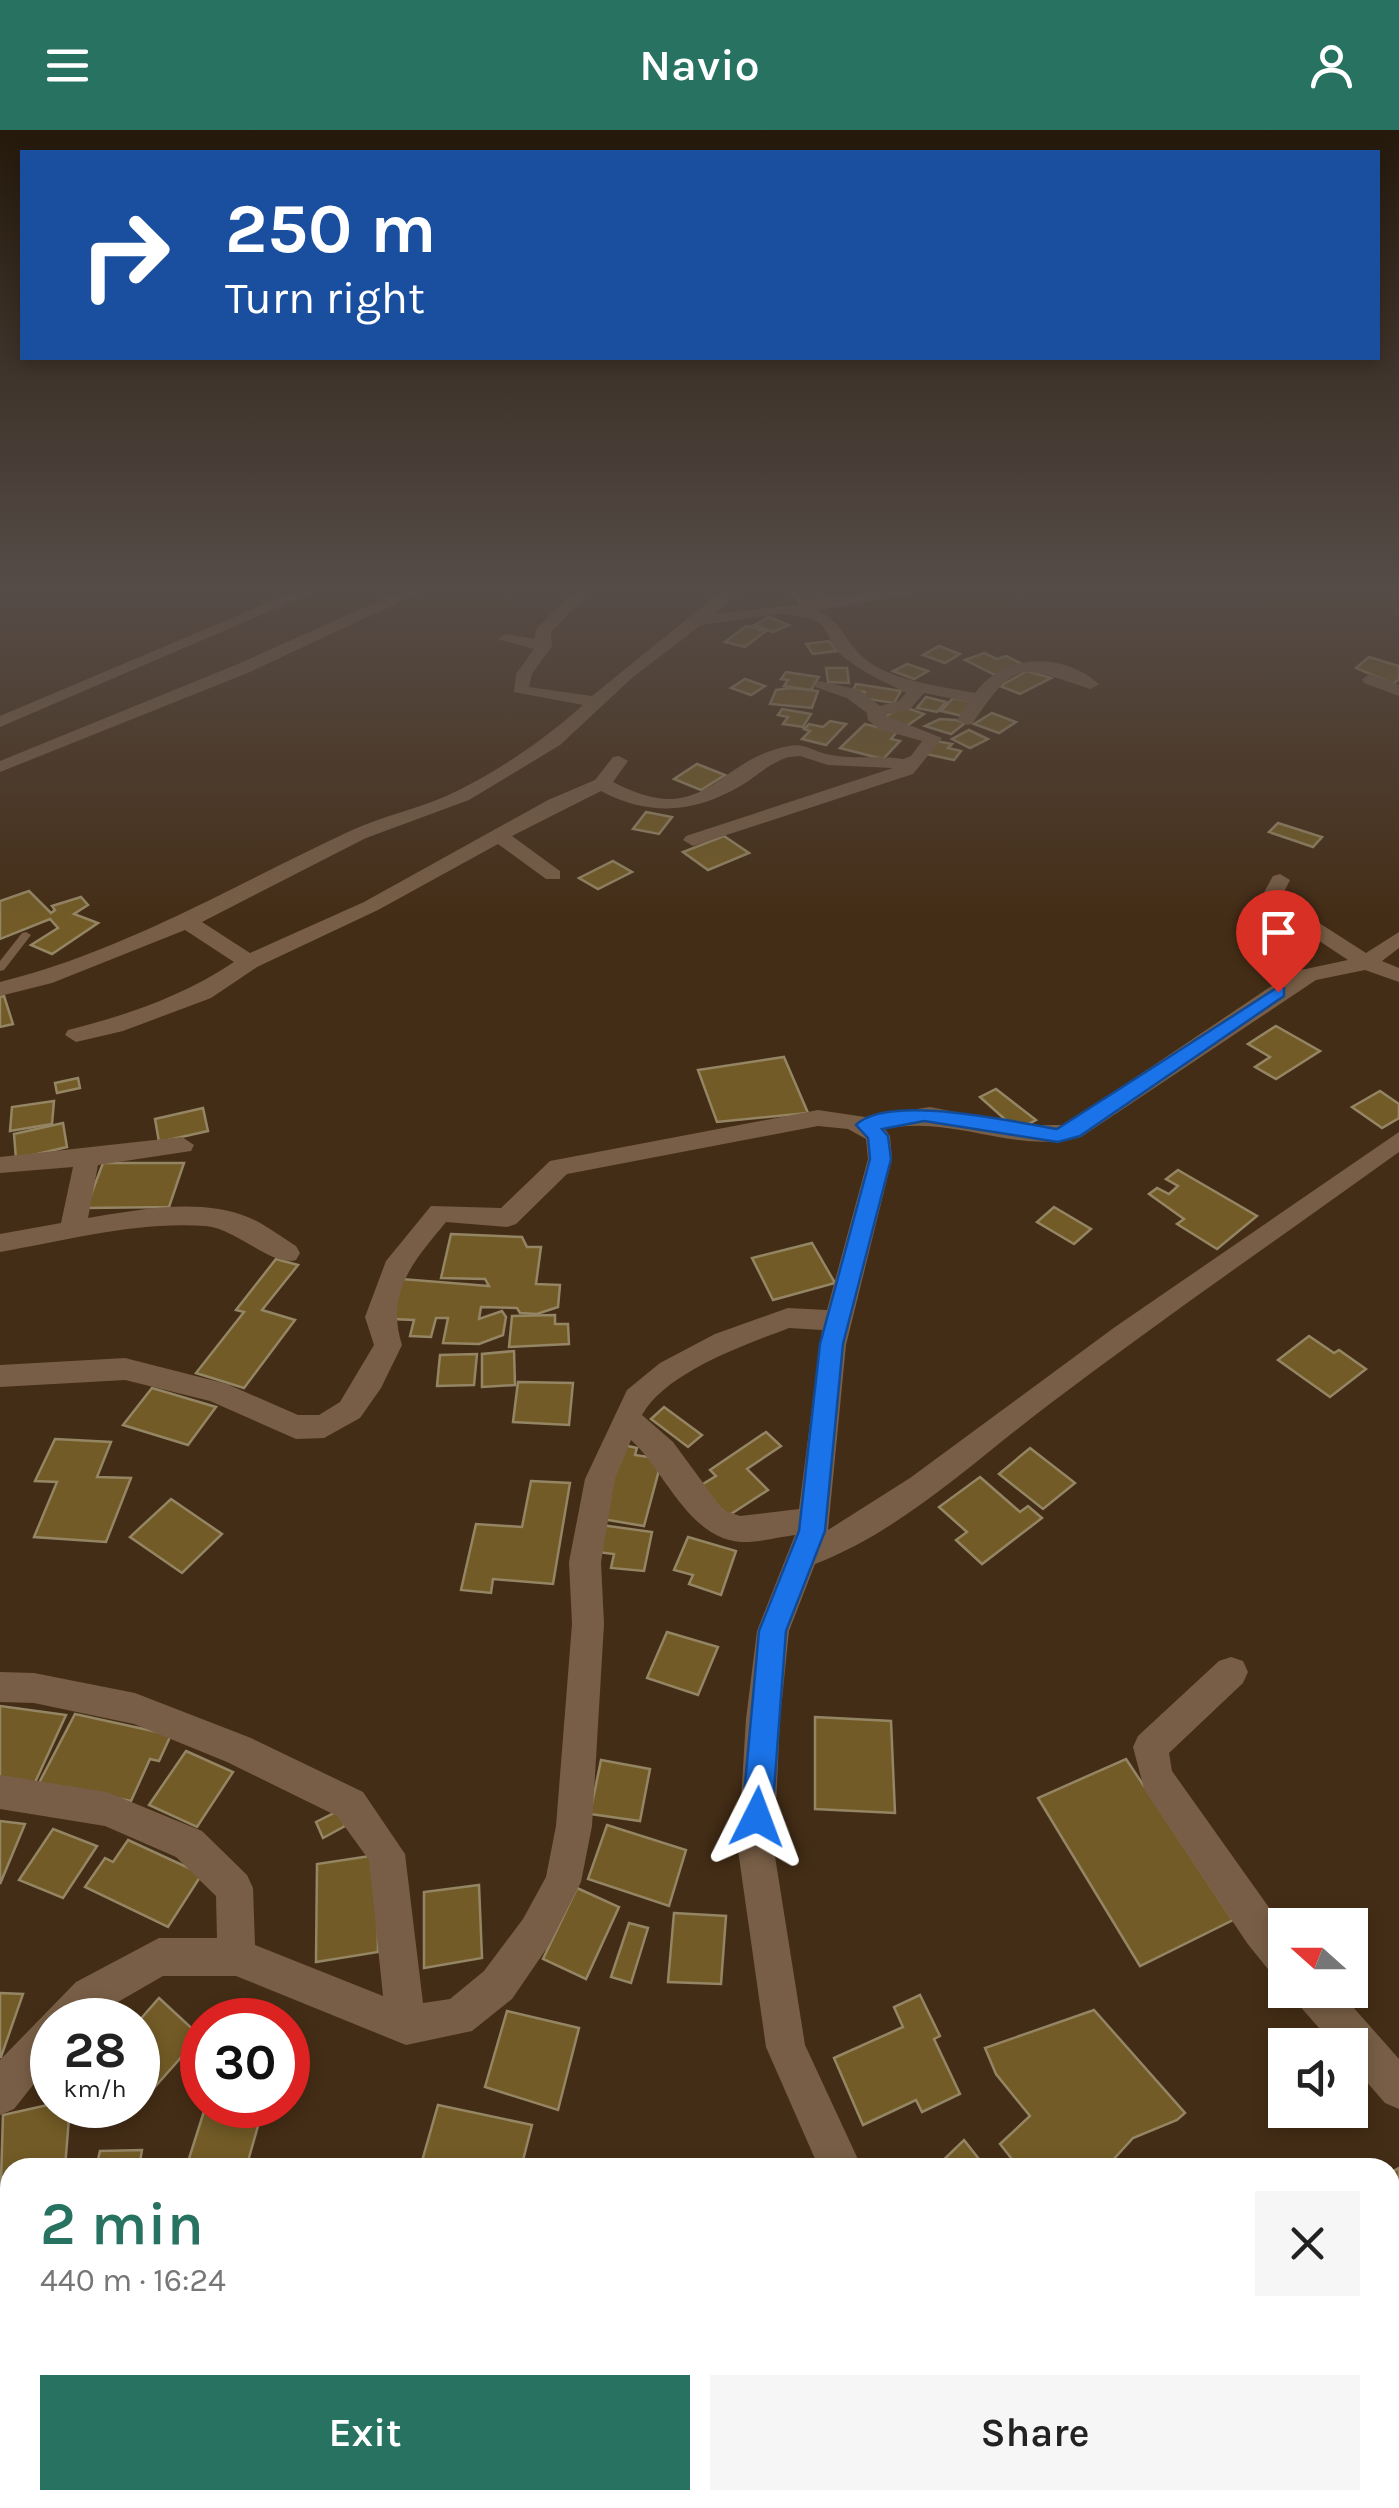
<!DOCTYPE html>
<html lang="en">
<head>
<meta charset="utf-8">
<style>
	body { margin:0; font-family:Karla,sans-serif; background:#f6f6f6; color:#222; height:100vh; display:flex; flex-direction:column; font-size:38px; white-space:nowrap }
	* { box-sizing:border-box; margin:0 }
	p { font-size:32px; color:#767676 }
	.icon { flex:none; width:55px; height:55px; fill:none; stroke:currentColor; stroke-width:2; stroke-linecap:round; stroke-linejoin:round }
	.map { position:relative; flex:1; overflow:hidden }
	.side { position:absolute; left:0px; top:2028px; width:1400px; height:352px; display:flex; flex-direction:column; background:#fff; border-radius:30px 30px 0 0; box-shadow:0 5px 15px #0003 }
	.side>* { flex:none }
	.guide { position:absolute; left:20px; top:20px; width:1360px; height:210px; border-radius:0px; box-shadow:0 5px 15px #0003; background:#1a4fa0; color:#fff; overflow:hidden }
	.needle { width:65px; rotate:291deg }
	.controls { position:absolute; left:1268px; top:1778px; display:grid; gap:20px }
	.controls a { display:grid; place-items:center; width:100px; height:100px; border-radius:0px; background:#fff; box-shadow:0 5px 15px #0003; font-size:50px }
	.speed { position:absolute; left:30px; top:1868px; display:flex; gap:20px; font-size:50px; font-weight:700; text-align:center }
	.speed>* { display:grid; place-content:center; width:130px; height:130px; border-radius:50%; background:#fff; box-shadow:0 5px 15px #0003; line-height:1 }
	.speed small { font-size:25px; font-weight:400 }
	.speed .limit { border:15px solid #d22; background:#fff; color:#111 }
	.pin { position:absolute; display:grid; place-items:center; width:85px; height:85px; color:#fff; margin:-102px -42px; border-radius:50% 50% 50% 0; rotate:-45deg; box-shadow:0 0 10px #0007 }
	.pin .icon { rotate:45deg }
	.me { position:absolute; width:110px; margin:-55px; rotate:3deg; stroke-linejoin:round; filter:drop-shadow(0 0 8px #0008) }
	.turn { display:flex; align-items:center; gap:35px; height:210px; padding:0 40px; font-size:45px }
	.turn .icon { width:130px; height:130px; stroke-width:2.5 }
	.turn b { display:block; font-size:70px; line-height:85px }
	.round { display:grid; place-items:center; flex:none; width:105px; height:105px; border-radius:0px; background:#f6f6f6 }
	.headline { display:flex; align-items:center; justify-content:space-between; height:170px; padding:0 40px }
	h1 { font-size:60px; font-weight:600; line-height:75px; color:#277260 }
	.primary-button { display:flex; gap:20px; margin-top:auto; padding:20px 40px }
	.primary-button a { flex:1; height:115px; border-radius:0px; background:#277260; color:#fff; font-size:40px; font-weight:600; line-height:115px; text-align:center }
	.primary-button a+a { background:#f6f6f6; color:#222 }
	header { display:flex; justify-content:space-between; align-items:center; height:130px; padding:0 40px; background:#277260; color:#fff; font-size:45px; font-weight:600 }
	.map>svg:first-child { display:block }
	.building { fill:#725b26; stroke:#948564; stroke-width:2.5 }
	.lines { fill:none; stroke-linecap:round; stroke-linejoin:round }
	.service { fill:#785e46; fill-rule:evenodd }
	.minor { fill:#785e46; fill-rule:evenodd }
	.tertiary { fill:#785e46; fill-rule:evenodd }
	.route { fill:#1a73e8; stroke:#114b97; stroke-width:2.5 }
</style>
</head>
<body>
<header><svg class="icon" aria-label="menu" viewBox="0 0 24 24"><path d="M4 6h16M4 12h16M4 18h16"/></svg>Navio<svg class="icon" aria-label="person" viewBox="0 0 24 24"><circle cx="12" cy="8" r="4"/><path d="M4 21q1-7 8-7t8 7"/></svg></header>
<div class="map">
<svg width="1399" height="2378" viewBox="0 0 1399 2378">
	<rect width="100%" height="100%" fill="#442d16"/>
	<g class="building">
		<polygon points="818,460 827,471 801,474 793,463"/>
		<polygon points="769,487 789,495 773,502 754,495"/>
		<polygon points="746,496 766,501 745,517 725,512"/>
		<polygon points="829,511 837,521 813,524 806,514"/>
		<polygon points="939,516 960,524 945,533 923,525"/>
		<polygon points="984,523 997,529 1006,526 1022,534 995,545 965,530"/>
		<polygon points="1369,527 1399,536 1399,549 1393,554 1356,538"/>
		<polygon points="907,534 928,541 914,549 893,541"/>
		<polygon points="826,538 847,538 849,553 828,552"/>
		<polygon points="1027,541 1051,548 1020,564 1000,556"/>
		<polygon points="786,542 819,547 811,560 784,556 788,550 781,549"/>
		<polygon points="745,549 765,556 751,565 731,558"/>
		<polygon points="856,554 901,561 894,573 861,568 865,562 853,560"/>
		<polygon points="791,558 818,561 812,578 770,574 776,560"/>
		<polygon points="926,567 946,572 937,582 917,578"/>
		<polygon points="953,568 974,572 963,586 941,581"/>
		<polygon points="902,576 924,584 905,597 882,589"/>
		<polygon points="782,579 811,584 803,597 783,594 788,587 778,585"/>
		<polygon points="992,583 1016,592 999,603 974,594"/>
		<polygon points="940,589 956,590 965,593 951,604 925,596"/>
		<polygon points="830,591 846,594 826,615 802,609 810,601 804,599 809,594 823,597"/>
		<polygon points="865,594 897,602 891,609 900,611 883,629 840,618"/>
		<polygon points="969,600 988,609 970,618 952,609"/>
		<polygon points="936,611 952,614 948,618 961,621 954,630 926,624"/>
		<polygon points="697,634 725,645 701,660 674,649"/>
		<polygon points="646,682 672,687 659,704 633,699"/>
		<polygon points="1278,693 1322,707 1313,717 1269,702"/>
		<polygon points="724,706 749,723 708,740 683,722"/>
		<polygon points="613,731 632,742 598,759 579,748"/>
		<polygon points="29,761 51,783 55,780 52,776 81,767 88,775 74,784 98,793 52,824 31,815 58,798 50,789 0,809 0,771"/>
		<polygon points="4,866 13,894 0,897 0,867"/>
		<polygon points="1276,896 1320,921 1276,949 1255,937 1270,927 1248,914"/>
		<polygon points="784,927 808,983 717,992 698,940"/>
		<polygon points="78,948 80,958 57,963 55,953"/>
		<polygon points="996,959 1036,990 1017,1000 980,967"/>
		<polygon points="1380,961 1399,974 1399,988 1382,998 1352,977"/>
		<polygon points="54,971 52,994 10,1001 12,977"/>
		<polygon points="203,978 208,1001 159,1012 155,989"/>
		<polygon points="63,993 67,1017 16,1029 14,1004"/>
		<polygon points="103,1033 184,1033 169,1077 86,1078"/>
		<polygon points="1178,1040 1257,1086 1217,1119 1177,1094 1184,1089 1149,1064 1157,1058 1169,1064 1178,1056 1166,1049"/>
		<polygon points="1054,1077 1091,1099 1074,1114 1037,1092"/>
		<polygon points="451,1104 522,1107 527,1117 541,1117 536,1154 560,1155 558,1177 537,1184 520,1183 517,1178 481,1177 479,1189 502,1181 506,1187 503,1205 479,1214 443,1213 448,1188 436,1188 431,1207 410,1206 414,1190 392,1189 402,1149 489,1156 485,1149 441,1148"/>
		<polygon points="812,1113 835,1153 773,1170 752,1128"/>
		<polygon points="276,1129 298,1135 262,1180 295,1190 244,1258 196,1243 244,1182 236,1180"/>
		<polygon points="555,1185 555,1194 568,1194 569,1214 509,1217 512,1186"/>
		<polygon points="1309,1206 1334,1223 1339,1220 1366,1239 1330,1267 1278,1230"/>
		<polygon points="514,1221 515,1255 482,1257 482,1224"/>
		<polygon points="477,1224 474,1255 437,1256 440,1225"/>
		<polygon points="518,1252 573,1253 569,1295 513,1292"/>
		<polygon points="152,1258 216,1277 188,1315 123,1295"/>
		<polygon points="664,1277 702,1305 688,1317 651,1289"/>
		<polygon points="766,1302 781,1316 747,1339 768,1360 728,1386 698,1357 716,1346 710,1340"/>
		<polygon points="55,1309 111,1312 97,1347 131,1348 106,1412 34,1407 57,1352 35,1351"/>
		<polygon points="623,1315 637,1318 635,1325 662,1329 644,1396 602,1389"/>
		<polygon points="1030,1318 1075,1353 1043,1379 999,1344"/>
		<polygon points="980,1347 1020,1382 1028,1376 1042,1388 982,1434 956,1410 967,1402 939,1377"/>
		<polygon points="531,1351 570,1353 553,1454 493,1449 491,1463 461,1460 476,1394 522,1397"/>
		<polygon points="171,1369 222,1404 182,1443 130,1407"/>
		<polygon points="594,1394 652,1402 644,1441 611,1438 614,1424 589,1421"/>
		<polygon points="688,1407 736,1421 721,1465 689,1454 693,1445 674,1440"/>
		<polygon points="667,1502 718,1517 698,1565 647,1548"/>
		<polygon points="0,1576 66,1585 32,1659 0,1654"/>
		<polygon points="75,1584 171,1605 159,1631 150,1629 131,1671 39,1653"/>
		<polygon points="815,1587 891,1591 895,1683 815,1679"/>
		<polygon points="186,1621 233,1642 197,1697 149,1675"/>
		<polygon points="1126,1629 1233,1790 1140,1836 1038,1668"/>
		<polygon points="601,1630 650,1639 640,1691 590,1684"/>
		<polygon points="338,1681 345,1696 323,1708 316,1692"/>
		<polygon points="0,1691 25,1694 0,1754"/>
		<polygon points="607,1695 686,1720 669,1776 588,1749"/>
		<polygon points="53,1699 97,1716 63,1768 19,1750"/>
		<polygon points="128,1710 202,1744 168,1797 85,1757 105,1728 113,1732"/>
		<polygon points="377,1725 378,1822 316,1832 317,1734"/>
		<polygon points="479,1755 482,1828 424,1838 424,1762"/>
		<polygon points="577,1758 619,1777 586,1849 543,1829"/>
		<polygon points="674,1783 726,1786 721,1854 668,1852"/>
		<polygon points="629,1793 648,1798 631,1853 611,1847"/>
		<polygon points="0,1863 23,1864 1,1927 0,1927"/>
		<polygon points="920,1865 940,1906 934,1909 960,1964 922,1982 916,1970 863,1995 834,1928 903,1897 894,1877"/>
		<polygon points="159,1868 200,1906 153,1959 138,1945 138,1892"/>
		<polygon points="1094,1880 1185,1983 1177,1990 1133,2008 1112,2031 1093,2038 1019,2038 1000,2014 1030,1986 996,1944 985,1918"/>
		<polygon points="507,1881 579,1898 558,1980 485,1957"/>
		<polygon points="52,1974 70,1975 65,2038 10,2038 10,2080 0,2082 3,1985"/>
		<polygon points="206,1975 264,1975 246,2038 186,2038"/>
		<polygon points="438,1975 532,1995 521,2038 420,2038"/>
		<polygon points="964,2010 986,2038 935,2038"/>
		<polygon points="142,2020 139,2038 96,2038 100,2021"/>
		<polygon points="1399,2038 1399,2082 1390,2088 1390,2043"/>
		<polygon points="1399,2089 1399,2235 1390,2220 1390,2095"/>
		<polygon points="8,2191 10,2275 0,2277 0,2238"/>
		<polygon points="178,2370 243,2370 222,2378 179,2378"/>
	</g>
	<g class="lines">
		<polygon class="service" points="26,802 31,805 4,840 0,841 0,831 22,803"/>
		<g class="minor">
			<polygon points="300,459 321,459 0,597 0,586"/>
			<polygon points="406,459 427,459 250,542 0,642 0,631 238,534"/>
			<path d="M576,459H593L551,502L552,516L532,544L529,557L592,566L724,459H740L716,484L794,475L884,459H919L911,464L818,480C841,493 840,501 856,520C880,550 939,556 975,563C1004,523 1063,522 1099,554L1091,559C1018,536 1018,527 972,594L966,595L957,590L969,572L924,563L910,579L884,585L942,608L913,644L693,716L683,710L686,706L893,638L828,635L800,626L789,627C771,632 758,645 742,655C695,683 650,687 601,661L512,706L560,741V749H546L498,714L378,780L257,837L211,868L123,901L76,912L65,905L68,900C128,885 183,866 234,832L185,800L52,853L0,866V852C125,821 234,755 350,701C384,685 423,678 457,661C503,638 545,609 583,575L514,562L516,544L534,519L498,509L506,504L534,509L537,498ZM781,484C842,488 816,508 849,531C866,544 887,553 906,563L898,571L880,576L859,560L820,551L812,556L847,568L867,583L868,590L879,599L922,611L911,626L903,629C878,625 851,630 826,624C813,621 804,613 789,616C715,629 707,701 613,652L628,631L619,626L613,627L595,650L548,670L364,772L250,823L202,792L366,708L469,670L560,615L633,547L701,495Z"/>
			<polygon points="1370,544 1399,555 1399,566 1364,553 1362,549"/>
			<path d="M1280,744L1290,750L1282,766L1288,773L1366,823L1399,802V818L1382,831L1399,838V852L1365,840L1316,850L1081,1007C1013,1025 954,984 885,999L890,1006L892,1029L846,1215L828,1400L910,1348L1115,1197L1399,1002V1022C1282,1106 1162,1189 1047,1276C973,1332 903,1400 815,1434L789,1501L780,1589L774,1720L805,1915L862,2038H819L766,1917L738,1720L746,1589L757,1501L795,1405C778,1407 758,1413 741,1412C688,1408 666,1342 631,1310L615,1349L601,1432L604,1494L592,1696L581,1752L549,1815L512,1869L472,1901L406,1915L236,1846H163L104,1880L94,1890H52V1931L14,1979L0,1985V1930L76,1852L159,1808H217L216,1766L176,1727L105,1696L0,1679V1645L107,1662L202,1701L247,1745L253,1758L255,1815L383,1866L369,1730L337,1686L227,1632L134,1594L34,1573L0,1572V1542L34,1543L135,1563L251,1608L363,1662L405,1724L423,1873L450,1869L484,1841L523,1789L546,1747L556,1696L572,1494L569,1432L585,1349L627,1260L660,1233L715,1204L788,1178L827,1180L868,1029L866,1009L848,999L818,996L567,1044L516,1094L507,1097L446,1092C414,1131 385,1162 402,1215L381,1258L360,1288L324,1308L296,1309L210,1271L125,1250L0,1257V1235L125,1228L227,1254L298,1285H319L340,1272L374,1215L365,1187L386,1131L431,1076L501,1078L550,1031L818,980L865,987L930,977L1021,995H1065L1270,857L1301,840L1348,830L1274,781L1262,766L1273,746ZM789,1198L822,1200L799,1379L740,1386L723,1380L673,1312L642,1285C666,1242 745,1215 789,1198Z"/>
			<path d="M182,1007L194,1015L191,1021L98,1035L88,1088C139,1080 200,1067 250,1088C266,1095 281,1107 296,1116L300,1123L296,1130C272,1137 237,1099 206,1096C137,1091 67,1110 0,1122V1104L61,1093L73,1037L0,1043V1027Z"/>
			<polygon points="1231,1527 1243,1531 1248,1542 1243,1553 1169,1623 1172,1641 1285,1800 1285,1848 1271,1843 1247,1813 1144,1659 1133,1617 1138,1606 1219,1531"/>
			<polygon points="1293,1860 1338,1860 1399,1929 1399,1979 1385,1973 1350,1933 1350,1915 1334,1915 1298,1874"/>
		</g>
		<g class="tertiary">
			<rect x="1390" y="2259" width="9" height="50"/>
			<polygon points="947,2370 1001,2370 997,2378 944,2378"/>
		</g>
	</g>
	<linearGradient id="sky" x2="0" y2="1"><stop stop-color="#25190c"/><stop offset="0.58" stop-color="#564c47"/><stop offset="1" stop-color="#564c47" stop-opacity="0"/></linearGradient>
	<rect width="1399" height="792" fill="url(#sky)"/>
	<path class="route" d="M1278,857L1284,858V866L1080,1006L1058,1012L924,991L882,999L888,1006L891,1029L843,1214L825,1401L786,1501L772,1687L768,1697L757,1701L747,1697L742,1687L759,1501L799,1401L820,1214L870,1029L868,1008L856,995C888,963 1014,992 1057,999Z"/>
</svg>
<div class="controls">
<a><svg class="needle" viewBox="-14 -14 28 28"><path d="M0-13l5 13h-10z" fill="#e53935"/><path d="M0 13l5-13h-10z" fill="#767676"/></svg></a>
<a><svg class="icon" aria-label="sound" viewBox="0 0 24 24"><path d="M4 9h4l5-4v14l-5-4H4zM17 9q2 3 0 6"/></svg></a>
</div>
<div class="speed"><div>28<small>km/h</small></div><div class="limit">30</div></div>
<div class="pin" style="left:1278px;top:862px;background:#d93025"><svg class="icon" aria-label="arrive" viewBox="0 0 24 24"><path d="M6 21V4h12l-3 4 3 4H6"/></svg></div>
<svg class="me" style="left:757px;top:1687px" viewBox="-20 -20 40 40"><path d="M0-17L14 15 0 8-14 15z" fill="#1a73e8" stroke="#fff" stroke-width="4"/></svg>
<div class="guide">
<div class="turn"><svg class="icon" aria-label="right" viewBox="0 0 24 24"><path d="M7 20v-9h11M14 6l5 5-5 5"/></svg><div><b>250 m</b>Turn right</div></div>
</div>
<section class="side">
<div class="headline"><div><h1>2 min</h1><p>440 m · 16:24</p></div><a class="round"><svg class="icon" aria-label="close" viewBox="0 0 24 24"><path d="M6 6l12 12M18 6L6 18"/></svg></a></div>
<div class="primary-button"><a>Exit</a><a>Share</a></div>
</section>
</div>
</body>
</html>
